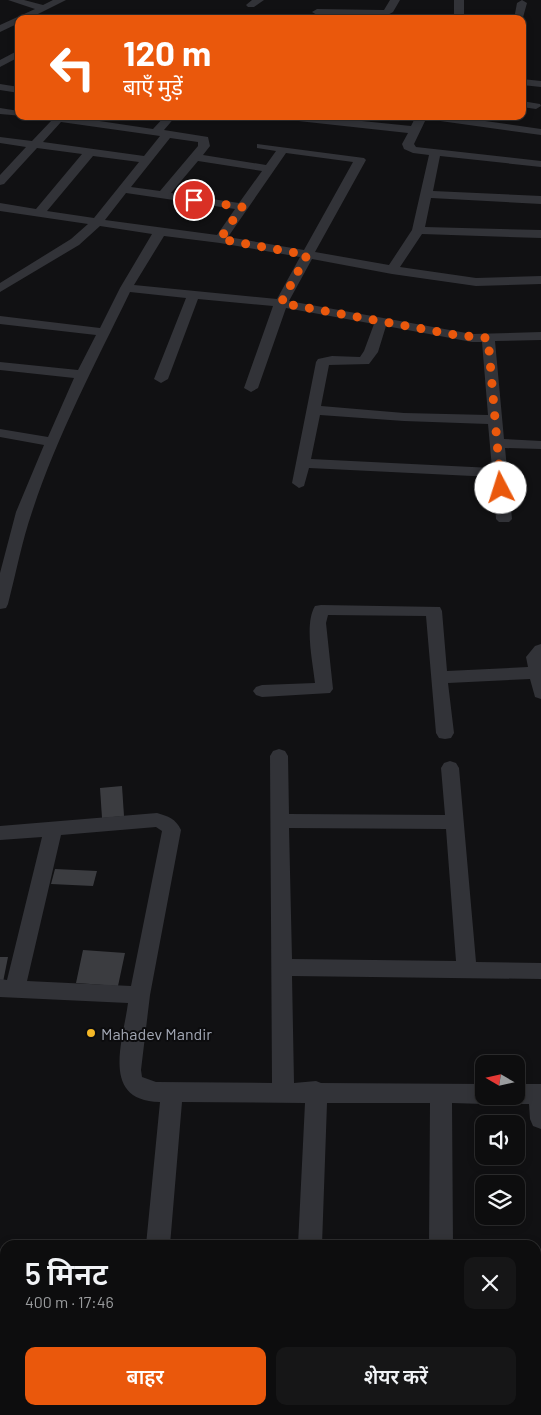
<!DOCTYPE html>
<html lang="hi">
<head>
<meta charset="utf-8">
<style>
	body { margin:0; font-family:Barlow,"Noto Sans Devanagari",sans-serif; background:#161617; color:#f1f3f6; height:100vh; display:flex; flex-direction:column; font-size:19px; white-space:nowrap }
	* { box-sizing:border-box; margin:0 }
	p { font-size:16px; color:#9a9c9e }
	.icon { flex:none; width:28px; height:28px; fill:none; stroke:currentColor; stroke-width:2; stroke-linecap:round; stroke-linejoin:round }
	.map { position:relative; flex:1; overflow:hidden }
	.panel { position:absolute; left:0px; top:1240px; width:541px; height:175px; display:flex; flex-direction:column; background:#0d0d0e; border-radius:15px 15px 0 0; box-shadow:0 2px 8px #0003,0 0 0 1px #2d2d2e }
	.panel>* { flex:none }
	.top-card { position:absolute; left:15px; top:15px; width:511px; height:105px; border-radius:10px; box-shadow:0 2px 8px #0003,0 0 0 1px #2d2d2e; background:#ea580c; color:#fff; overflow:hidden }
	.needle { width:32px; rotate:279deg }
	.buttons { position:absolute; left:475px; top:1055px; display:grid; gap:10px }
	.buttons a { display:grid; place-items:center; width:50px; height:50px; border-radius:10px; background:#0d0d0e; box-shadow:0 2px 8px #0003,0 0 0 1px #2d2d2e; font-size:25px }
	.pin { position:absolute; display:grid; place-items:center; width:42px; height:42px; color:#fff; margin:-21px; border:2px solid #fff; border-radius:50%; box-shadow:0 1px 5px #0007 }
	.me { position:absolute; width:55px; margin:-28px; rotate:355deg; stroke-linejoin:round; filter:drop-shadow(0 0 4px #0008) }
	.turn { display:flex; align-items:center; gap:18px; height:105px; padding:0 25px; font-size:22px }
	.turn .icon { width:65px; height:65px; stroke-width:2.5 }
	.turn b { display:block; font-size:35px; line-height:42px }
	.round { display:grid; place-items:center; flex:none; width:52px; height:52px; border-radius:10px; background:#161617 }
	.summary { display:flex; align-items:center; justify-content:space-between; height:85px; padding:0 25px }
	h1 { font-size:30px; font-weight:600; line-height:38px }
	.button { display:flex; gap:10px; margin-top:auto; padding:10px 25px }
	.button a { flex:1; height:58px; border-radius:10px; background:#ea580c; color:#fff; font-size:20px; font-weight:600; line-height:58px; text-align:center }
	.button a+a { background:#161617; color:#f1f3f6 }
	.map>svg:first-child { display:block }
	.building { fill:#3b3c40 }
	.lines { fill:none; stroke-linecap:round; stroke-linejoin:round }
	.street { fill:#323338; fill-rule:evenodd }
	.route { stroke:#ea580c; stroke-width:9; stroke-dasharray:0 16.2 }
	.poi-dot { fill:#f5b827; stroke:#0c0c0e; stroke-width:2 }
	.labels { text-anchor:middle; dominant-baseline:central; stroke-width:4; stroke-linejoin:round; paint-order:stroke }
	.near-poi-label { font-size:16px; fill:#a2a7b4; stroke:#0c0c0e; text-anchor:start }
</style>
</head>
<body>
<div class="map">
<svg width="541" height="1415" viewBox="0 0 541 1415">
	<rect width="100%" height="100%" fill="#111113"/>
	<g class="building">
		<polygon points="122,786 124,816 102,818 100,788"/>
		<polygon points="55,869 97,871 93,886 51,884"/>
		<polygon points="83,950 125,953 118,986 76,983"/>
		<polygon points="0,957 8,957 3,982 0,981"/>
	</g>
	<g class="lines">
		<g class="street">
			<polygon points="8,0 24,0 43,5 53,0 66,0 28,19 19,19 19,23 0,32 0,25 35,9"/>
			<polygon points="252,0 264,0 254,7 248,7 246,5"/>
			<polygon points="390,0 400,0 393,12 386,16 317,15 312,12 317,9 384,10"/>
			<rect x="454" y="0" width="10" height="19"/>
			<polygon points="522,0 527,3 522,21 522,19 514,19 517,3"/>
			<polygon points="19,50 19,57 0,67 0,60"/>
			<polygon points="522,79 541,81 541,87 522,85"/>
			<polygon points="0,84 19,87 19,93 0,90"/>
			<polygon points="522,101 540,104 541,106 536,109 522,107"/>
			<polygon points="0,108 19,111 19,116 23,116 0,114"/>
			<path d="M34,116H66L153,129L165,116H176L164,130L208,137L210,146L203,155L266,165L276,151L257,148V144L364,158L366,160L315,252L389,265L412,230L429,155L413,153L404,149L402,144L408,133L280,119L275,116H313L411,126L416,116H450L541,129V135L426,119L414,144L416,147L541,161V167L440,156L433,191L541,196V204L431,198L425,227L541,230V238L422,234L400,267L476,278L541,276V284L476,286L392,274L312,259L289,301L472,334L541,332V340L495,341L504,439L541,441V449L505,448L512,519L509,522H499L496,519L493,477L309,468L304,486L299,488L292,483L316,362L318,359L332,356L360,357L364,351L374,324L286,308L258,388L251,392L244,388L273,306L198,299L168,379L161,383L154,379L186,298L130,292C95,364 57,436 32,512C22,541 16,573 8,604L6,608L0,609V573L16,512L44,445L0,437V429L48,437L74,378L0,370V362L78,370L96,335L0,324V316L100,328L120,288L152,234L100,226L79,245L0,292V283L71,239L88,224L0,211V203L36,209L82,154L37,148L4,184L0,185V175L26,147L0,143V137L32,141L51,121ZM61,122L160,136L144,156L43,142ZM170,138L198,142V146L160,191L131,187ZM286,153L353,162L304,250L228,237ZM93,156L139,162L94,218L47,211ZM198,161L262,171L239,203L171,193ZM126,193L235,209L217,235L105,220ZM164,236L220,243L300,257L277,299L134,285ZM386,326L472,342H482L488,415L404,413L321,406L329,365L369,364L378,352ZM320,415L404,421L488,424L492,468L311,459Z"/>
			<path d="M321,605L440,607L442,611L447,671L528,667L526,657L535,646L541,644V699L535,697L530,679L448,683L454,733L451,738L445,739L439,738L436,733L426,616L328,615L326,623L333,689L330,693L262,697L256,695L253,691L256,687L262,685L315,683C313,663 304,624 315,606Z"/>
			<path d="M279,749L285,751L288,756L289,814L445,815L441,768L444,763L450,761L456,763L459,768L476,962L541,963V979L292,976L294,1083L316,1081L321,1083L484,1084V1096H494L492,1101L484,1104L452,1103L453,1245H429L430,1103H327L322,1245H298L305,1103L182,1102L170,1245H146L160,1102C100,1101 123,1042 128,1003L0,997V979L7,980L42,837L0,840V826L157,813C168,816 176,819 181,830L150,995L141,1070L142,1077L156,1082L272,1083L270,756L273,751ZM156,827L162,831L131,986L27,981L61,835ZM289,828L446,829L456,961L292,959Z"/>
			<polygon points="516,1084 541,1084 541,1129 533,1126 530,1119 529,1104 516,1104 508,1101 506,1096 516,1096"/>
			<polygon points="147,1410 212,1410 214,1415 149,1415"/>
			<rect x="288" y="1410" width="26" height="5"/>
		</g>
	</g>
	<g class="lines">
		<polyline class="route" points="194,200 242,207 220,239 307,255 281,303 456,335 488,338 501,488"/>
	</g>
	<circle class="poi-dot" cx="91" cy="1033" r="5"/>
	<g class="labels">
		<g class="near-poi-label">
			<text x="101" y="1033">Mahadev Mandir</text>
		</g>
	</g>
</svg>
<div class="buttons">
<a><svg class="needle" viewBox="-14 -14 28 28"><path d="M0-13l5 13h-10z" fill="#e53935"/><path d="M0 13l5-13h-10z" fill="#9a9c9e"/></svg></a>
<a><svg class="icon" aria-label="sound" viewBox="0 0 24 24"><path d="M4 9h4l5-4v14l-5-4H4zM17 9q2 3 0 6"/></svg></a>
<a><svg class="icon" aria-label="layers" viewBox="0 0 24 24"><path d="M12 4l9 5-9 5-9-5zM3 14l9 5 9-5"/></svg></a>
</div>
<div class="pin" style="left:194px;top:200px;background:#d93025"><svg class="icon" aria-label="arrive" viewBox="0 0 24 24"><path d="M6 21V4h12l-3 4 3 4H6"/></svg></div>
<svg class="me" style="left:501px;top:488px" viewBox="-20 -20 40 40"><circle r="19" fill="#fff"/><path d="M0-13L10 11 0 6-10 11z" fill="#ea580c"/></svg>
<div class="top-card">
<div class="turn"><svg class="icon" aria-label="left" viewBox="0 0 24 24"><path d="M17 20v-9H6M10 6l-5 5 5 5"/></svg><div><b>120 m</b>बाएँ मुड़ें</div></div>
</div>
<section class="panel">
<div class="summary"><div><h1>5 मिनट</h1><p>400 m · 17:46</p></div><a class="round"><svg class="icon" aria-label="close" viewBox="0 0 24 24"><path d="M6 6l12 12M18 6L6 18"/></svg></a></div>
<div class="button"><a>बाहर</a><a>शेयर करें</a></div>
</section>
</div>
</body>
</html>
